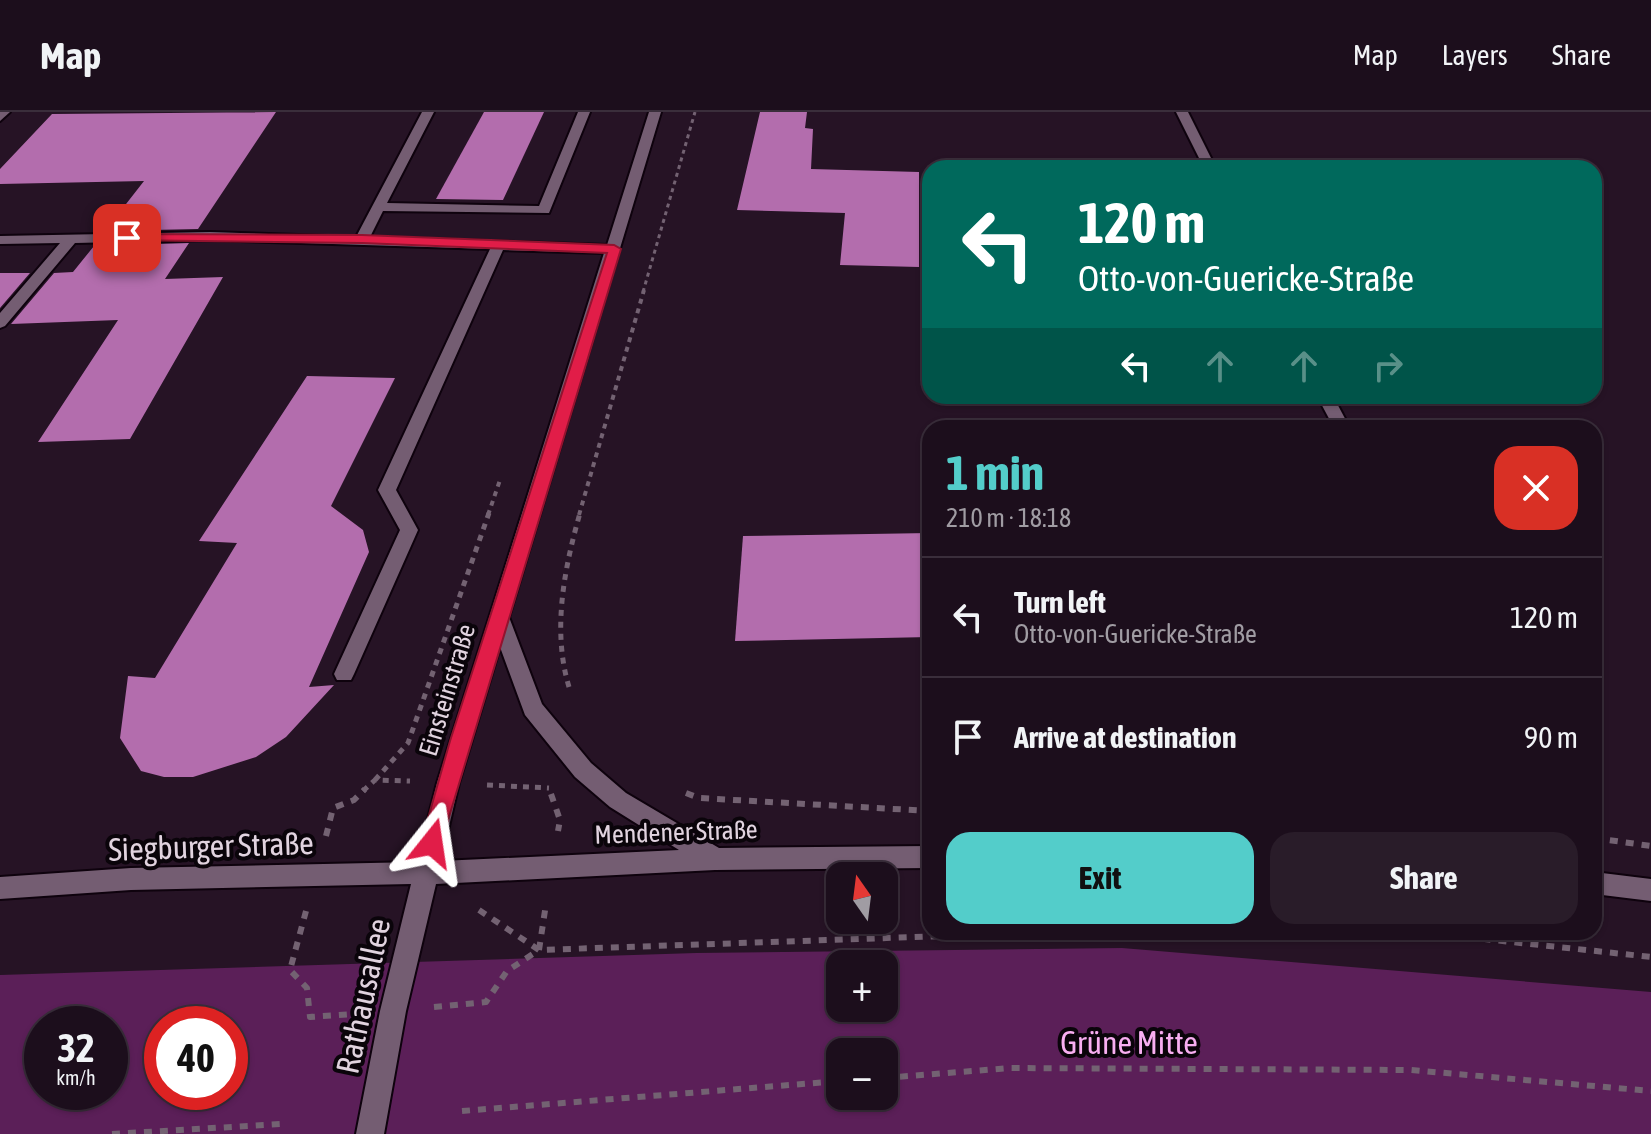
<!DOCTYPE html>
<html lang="en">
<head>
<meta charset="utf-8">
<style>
	body { margin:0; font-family:"Asap Condensed",sans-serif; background:#291c29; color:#f1f3f6; height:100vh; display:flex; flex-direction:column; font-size:30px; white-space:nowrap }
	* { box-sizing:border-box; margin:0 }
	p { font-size:26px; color:#a09ca3 }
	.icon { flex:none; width:44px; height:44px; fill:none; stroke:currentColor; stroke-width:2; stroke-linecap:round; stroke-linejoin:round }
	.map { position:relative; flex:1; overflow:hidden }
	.panel { position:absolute; left:922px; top:308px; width:680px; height:520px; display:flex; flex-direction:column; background:#1c0e1c; border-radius:24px; box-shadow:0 2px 6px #0004,0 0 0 2px #3a2e3b }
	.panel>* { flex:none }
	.top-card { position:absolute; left:922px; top:48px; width:680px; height:244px; border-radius:24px; box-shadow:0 2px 6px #0004,0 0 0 2px #3a2e3b; background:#00695c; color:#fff; overflow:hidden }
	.needle { width:52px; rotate:346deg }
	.fabs { position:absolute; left:826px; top:750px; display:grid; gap:16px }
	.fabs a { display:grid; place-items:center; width:72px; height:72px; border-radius:16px; background:#1c0e1c; box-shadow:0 2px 6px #0004,0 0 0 2px #3a2e3b; font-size:40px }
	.speed { position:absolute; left:24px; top:894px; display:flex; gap:16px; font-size:40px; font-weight:700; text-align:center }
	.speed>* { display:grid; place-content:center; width:104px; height:104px; border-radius:50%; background:#1c0e1c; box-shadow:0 2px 6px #0004,0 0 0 2px #3a2e3b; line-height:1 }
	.speed small { font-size:20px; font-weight:400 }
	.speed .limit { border:12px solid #d22; background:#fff; color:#111 }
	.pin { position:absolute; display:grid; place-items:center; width:68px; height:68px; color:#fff; margin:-34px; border-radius:16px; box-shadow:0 4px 12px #0006 }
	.me { position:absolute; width:88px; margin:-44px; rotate:15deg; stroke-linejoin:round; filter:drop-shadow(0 0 6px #0008) }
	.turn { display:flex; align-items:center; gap:28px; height:168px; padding:0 24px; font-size:36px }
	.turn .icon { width:104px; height:104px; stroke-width:2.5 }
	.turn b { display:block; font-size:56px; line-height:68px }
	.lanes { display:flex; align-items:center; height:76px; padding:0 24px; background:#0003; justify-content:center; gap:40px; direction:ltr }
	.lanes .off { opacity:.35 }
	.round { display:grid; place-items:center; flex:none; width:84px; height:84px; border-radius:24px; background:#291c29 }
	.head { display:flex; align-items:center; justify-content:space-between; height:136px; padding:0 24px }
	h1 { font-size:48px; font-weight:700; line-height:60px; color:#53cdca }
	.button { display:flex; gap:16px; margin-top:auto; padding:16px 24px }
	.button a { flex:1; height:92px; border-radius:24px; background:#53cdca; color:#111; font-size:32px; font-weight:700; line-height:92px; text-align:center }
	.button a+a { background:#291c29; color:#f1f3f6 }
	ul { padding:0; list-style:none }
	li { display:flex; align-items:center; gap:24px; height:120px; padding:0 24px; border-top:2px solid #3a2e3b }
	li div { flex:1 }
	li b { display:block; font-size:30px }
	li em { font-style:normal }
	header { display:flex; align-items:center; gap:48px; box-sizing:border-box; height:112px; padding:0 40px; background:#1c0e1c; border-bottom:2px solid #3a2e3b }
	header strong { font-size:38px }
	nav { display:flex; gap:44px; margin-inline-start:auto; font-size:28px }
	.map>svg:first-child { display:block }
	.green { fill:#5b1f58; fill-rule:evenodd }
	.building { fill:#b36dad }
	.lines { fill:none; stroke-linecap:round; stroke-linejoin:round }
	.minor-casing { stroke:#0e020d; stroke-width:4 }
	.path-far3 { stroke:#736272; stroke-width:3; stroke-dasharray:4 4; stroke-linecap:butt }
	.path-far2 { stroke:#736272; stroke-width:4; stroke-dasharray:5 5; stroke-linecap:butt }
	.path-far1 { stroke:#736272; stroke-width:5; stroke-dasharray:6 6; stroke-linecap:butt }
	.path { stroke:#736272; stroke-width:6; stroke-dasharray:8 8; stroke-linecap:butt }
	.minor { fill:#745d72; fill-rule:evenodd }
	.route { fill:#e11d48; stroke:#92132f; stroke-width:2 }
	.labels { text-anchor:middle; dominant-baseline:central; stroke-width:8; stroke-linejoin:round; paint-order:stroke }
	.street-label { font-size:26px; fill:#e1d3df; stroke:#0a040a }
	.near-street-label { font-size:32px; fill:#e1d3df; stroke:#0a040a }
	.near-park-label { font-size:32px; fill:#f8aef1; stroke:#0a040a }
</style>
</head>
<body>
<header>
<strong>Map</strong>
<nav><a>Map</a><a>Layers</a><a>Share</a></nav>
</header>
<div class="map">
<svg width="1651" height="1022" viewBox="0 0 1651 1022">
	<rect width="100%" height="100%" fill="#261325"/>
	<path class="green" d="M1122,836L1651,880V1022H0V863L696,841ZM840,852H884V896H840ZM42,912H110V980H42ZM162,912H230V980H162ZM840,940H884V984H840Z"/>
	<g class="building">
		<polygon points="276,0 198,117 105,119 144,69 0,72 0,57 52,2"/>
		<polygon points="484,0 544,0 503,88 436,87"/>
		<polygon points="760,0 807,0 805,16 813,17 811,57 919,60 919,155 840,153 845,101 737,98"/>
		<polygon points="189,131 165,167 223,165 130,327 38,330 118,208 11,212 54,161 73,160 94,134"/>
		<polygon points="0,161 30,161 0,196"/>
		<polygon points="307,264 395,266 331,394 363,418 369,440 309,575 334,573 286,625 256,645 193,665 164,665 141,659 120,626 128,564 155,566 237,431 199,429"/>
		<polygon points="930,421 930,525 735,529 743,424"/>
	</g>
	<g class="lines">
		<defs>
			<g id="minor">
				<polygon points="0,0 10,0 0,9"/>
				<path d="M422,0H434L387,91L539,94L578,0H590L549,101L383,99L370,125L607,133L649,0H661L509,505L542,592L591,651L626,681L719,736L930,734V756L715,758L436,772L406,899L384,1022H356L380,899L411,772L131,778L0,787V765L131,756L417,750L437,671L604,141L503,138L396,378L418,418L354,562L351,568H337L334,562L400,418L378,378L490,137L210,128L75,131L5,214L0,216V201L60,131L0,132V124L210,120L356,125ZM500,535L525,603L575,665L610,695L679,738L441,749L459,671Z"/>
				<polygon points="1176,0 1188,0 1216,56 1204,56"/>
				<polygon points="1317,284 1333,284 1350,316 1334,316"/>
				<polygon points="1594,760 1651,767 1651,789 1594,782"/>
			</g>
		</defs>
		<use href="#minor" class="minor-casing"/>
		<polyline class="path-far3" points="643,180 695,0"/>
		<g class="path-far2">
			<polyline points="488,403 500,368"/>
			<polyline points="579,403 644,178"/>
		</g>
		<g class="path-far1">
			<path d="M569,575C552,519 564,457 580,401"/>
			<polyline points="375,668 408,631 489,401"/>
			<polyline points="487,673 549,676"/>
			<polyline points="363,679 375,668 410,669"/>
		</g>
		<g class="path">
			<polyline points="686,681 699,686 930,699"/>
			<polyline points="551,682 560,708 558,719"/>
			<polyline points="326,724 333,696 354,688 365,677"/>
			<polyline points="1594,726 1651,734"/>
			<polyline points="479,798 539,838 1061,820"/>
			<polyline points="306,799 290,858 307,876 310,905 353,902"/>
			<polyline points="1419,820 1651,845"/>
			<polyline points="434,895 486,890 507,859 539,838 546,792"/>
			<polyline points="884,966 1010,956 1411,958 1651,979"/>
			<polyline points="462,999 840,969"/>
			<polyline points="112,1022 281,1012"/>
		</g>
		<use href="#minor" class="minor"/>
	</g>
	<polygon class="route" points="127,122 362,123 614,133 621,137 439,738 432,740 424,738 421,731 450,629 607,141 362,131 122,128 121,126"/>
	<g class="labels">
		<g class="street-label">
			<text transform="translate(447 578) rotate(-73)">Einsteinstraße</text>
			<text transform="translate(676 720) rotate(-2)">Mendener Straße</text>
		</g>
		<g class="near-street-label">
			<text transform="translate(211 734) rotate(-2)">Siegburger Straße</text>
			<text transform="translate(363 884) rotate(-78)">Rathausallee</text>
		</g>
		<g class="near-park-label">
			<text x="1129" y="930">Grüne Mitte</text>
		</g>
	</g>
</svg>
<div class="fabs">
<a><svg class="needle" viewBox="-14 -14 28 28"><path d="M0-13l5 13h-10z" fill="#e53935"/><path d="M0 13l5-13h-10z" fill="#a09ca3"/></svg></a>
<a>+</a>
<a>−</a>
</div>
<div class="speed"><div>32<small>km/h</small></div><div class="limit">40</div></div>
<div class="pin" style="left:127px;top:126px;background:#d93025"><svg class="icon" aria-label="arrive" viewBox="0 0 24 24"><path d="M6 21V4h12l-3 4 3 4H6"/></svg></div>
<svg class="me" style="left:432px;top:731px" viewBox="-20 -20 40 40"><path d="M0-17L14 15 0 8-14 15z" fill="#e11d48" stroke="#fff" stroke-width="4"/></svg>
<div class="top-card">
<div class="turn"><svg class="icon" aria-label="left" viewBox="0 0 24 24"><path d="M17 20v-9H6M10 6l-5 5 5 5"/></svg><div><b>120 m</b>Otto-von-Guericke-Straße</div></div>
<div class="lanes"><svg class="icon" aria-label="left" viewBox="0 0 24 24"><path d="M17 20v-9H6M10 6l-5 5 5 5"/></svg><svg class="icon off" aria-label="ahead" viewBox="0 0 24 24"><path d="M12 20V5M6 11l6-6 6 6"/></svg><svg class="icon off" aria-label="ahead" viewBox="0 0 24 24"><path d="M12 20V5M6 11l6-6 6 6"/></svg><svg class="icon off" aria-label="right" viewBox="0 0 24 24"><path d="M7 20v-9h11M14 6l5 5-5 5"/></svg></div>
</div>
<section class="panel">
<div class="head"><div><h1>1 min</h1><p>210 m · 18:18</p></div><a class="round" style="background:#d93025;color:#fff"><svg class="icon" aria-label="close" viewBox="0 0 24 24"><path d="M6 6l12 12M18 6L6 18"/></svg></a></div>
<ul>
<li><svg class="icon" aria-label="left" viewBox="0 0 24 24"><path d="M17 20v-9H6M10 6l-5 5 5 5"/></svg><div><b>Turn left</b><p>Otto-von-Guericke-Straße</p></div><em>120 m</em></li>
<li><svg class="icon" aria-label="arrive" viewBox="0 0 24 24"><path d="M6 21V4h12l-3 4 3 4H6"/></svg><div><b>Arrive at destination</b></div><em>90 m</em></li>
</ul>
<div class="button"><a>Exit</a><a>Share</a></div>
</section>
</div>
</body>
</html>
